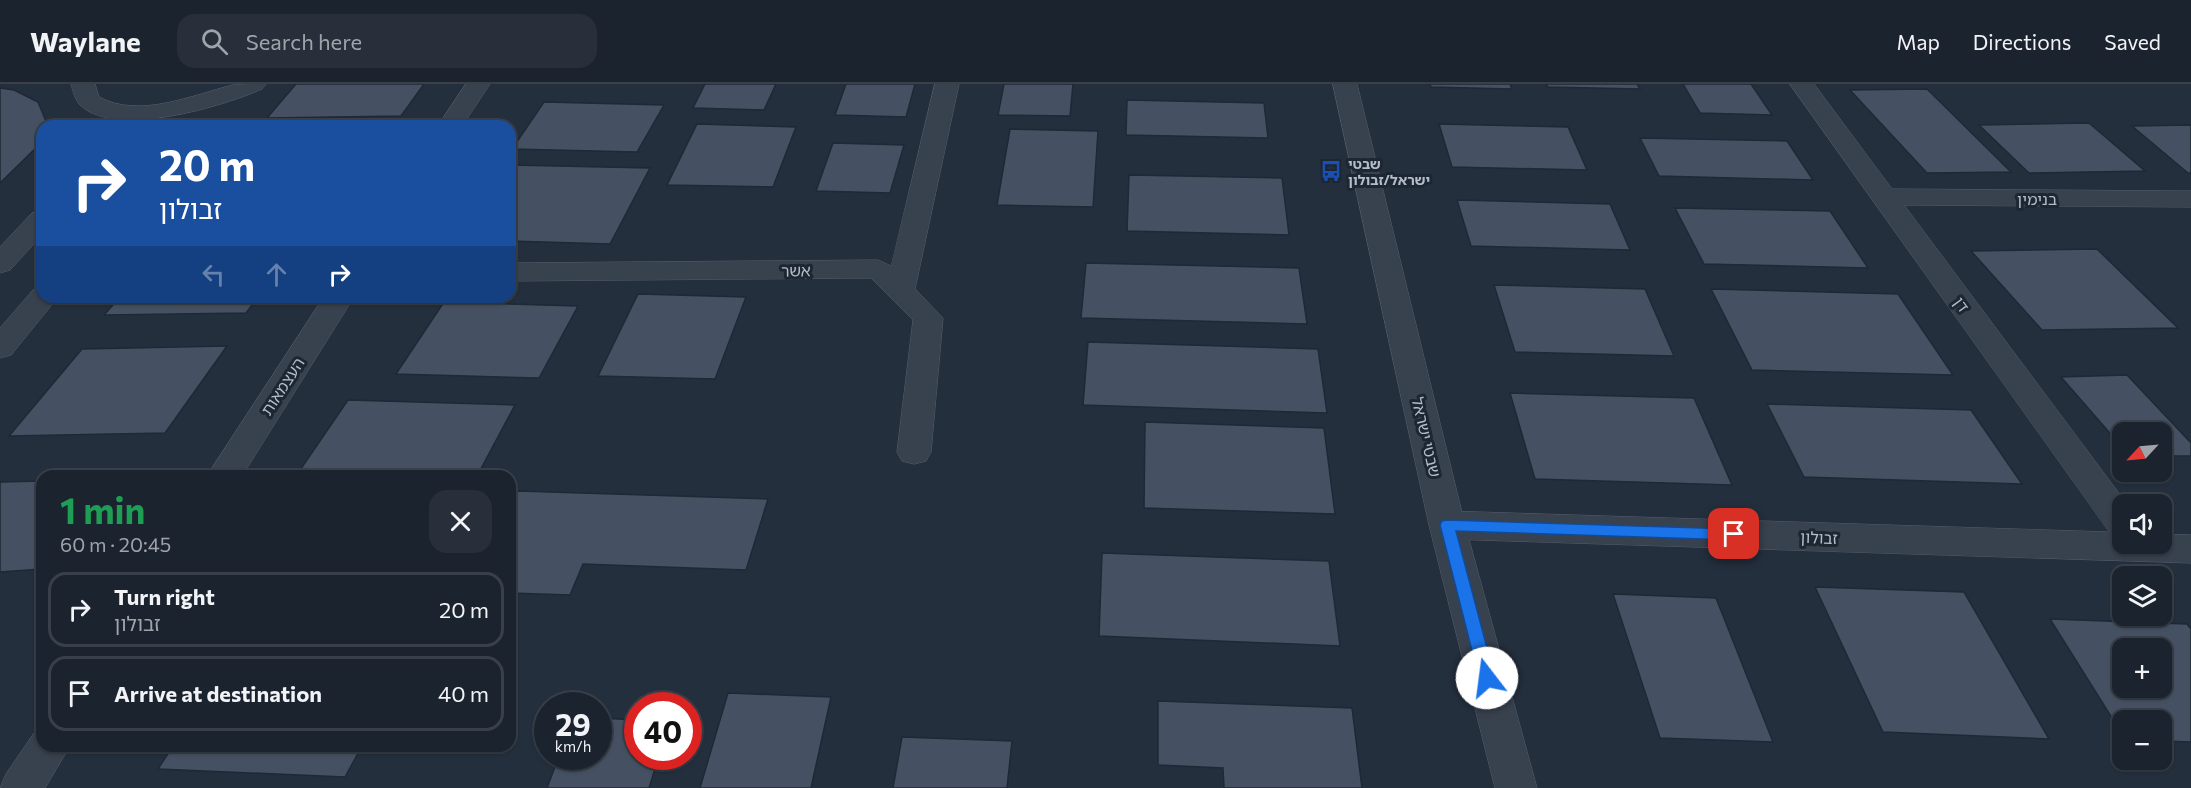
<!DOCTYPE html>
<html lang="en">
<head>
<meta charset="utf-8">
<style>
	body { margin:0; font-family:Commissioner,"Noto Sans Hebrew",sans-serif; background:#282f3a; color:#f1f3f6; height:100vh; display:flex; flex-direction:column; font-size:22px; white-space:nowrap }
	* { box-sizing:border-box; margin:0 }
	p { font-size:20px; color:#a0a4aa }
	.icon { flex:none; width:33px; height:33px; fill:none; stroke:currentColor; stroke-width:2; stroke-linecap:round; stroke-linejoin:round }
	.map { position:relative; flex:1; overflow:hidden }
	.side { position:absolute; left:36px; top:386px; width:480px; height:282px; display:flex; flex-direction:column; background:#1b232e; border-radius:18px; box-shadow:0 2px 4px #0004,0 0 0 2px #39404a }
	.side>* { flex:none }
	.banner { position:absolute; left:36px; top:36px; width:480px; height:183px; border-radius:18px; box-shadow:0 2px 4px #0004,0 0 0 2px #39404a; background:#1a4fa0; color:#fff; overflow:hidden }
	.needle { width:39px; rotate:244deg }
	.buttons { position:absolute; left:2112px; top:338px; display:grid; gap:12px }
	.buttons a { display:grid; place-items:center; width:60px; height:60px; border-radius:12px; background:#1b232e; box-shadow:0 2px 4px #0004,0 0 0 2px #39404a; font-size:30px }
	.speed { position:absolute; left:534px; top:608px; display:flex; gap:12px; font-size:30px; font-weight:700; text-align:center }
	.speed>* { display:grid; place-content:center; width:78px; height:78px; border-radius:50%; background:#1b232e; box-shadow:0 2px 4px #0004,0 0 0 2px #39404a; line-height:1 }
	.speed small { font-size:15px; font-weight:400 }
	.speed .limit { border:9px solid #d22; background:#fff; color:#111 }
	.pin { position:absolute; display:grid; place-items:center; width:51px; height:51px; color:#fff; margin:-26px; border-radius:12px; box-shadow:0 3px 9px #0006 }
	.me { position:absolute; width:66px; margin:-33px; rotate:345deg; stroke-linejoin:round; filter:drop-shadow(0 0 4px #0008) }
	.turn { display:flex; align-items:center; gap:21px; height:126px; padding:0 24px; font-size:27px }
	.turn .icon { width:78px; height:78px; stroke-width:2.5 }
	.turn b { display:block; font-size:42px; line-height:51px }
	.lanes { display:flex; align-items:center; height:57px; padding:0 24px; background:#0003; justify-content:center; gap:30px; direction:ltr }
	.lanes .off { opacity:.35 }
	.round { display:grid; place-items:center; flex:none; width:63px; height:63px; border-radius:18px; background:#282f3a }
	.summary { display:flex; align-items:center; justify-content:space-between; height:102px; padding:0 24px }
	h1 { font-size:36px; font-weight:700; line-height:45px; color:#1e9e55 }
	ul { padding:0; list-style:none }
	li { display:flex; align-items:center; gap:18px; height:75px; margin:0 12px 9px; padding:0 12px; border:3px solid #39404a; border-radius:18px }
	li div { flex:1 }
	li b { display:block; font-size:22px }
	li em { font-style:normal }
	header { display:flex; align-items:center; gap:36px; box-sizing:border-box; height:84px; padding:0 30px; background:#1b232e; border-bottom:2px solid #39404a }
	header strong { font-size:28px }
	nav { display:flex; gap:33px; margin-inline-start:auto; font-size:21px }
	.search { width:420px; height:54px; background:#282f3a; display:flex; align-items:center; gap:15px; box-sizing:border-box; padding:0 21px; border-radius:18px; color:#a0a4aa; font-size:22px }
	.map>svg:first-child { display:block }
	.building { fill:#455162; stroke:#1f2835; stroke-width:1.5; fill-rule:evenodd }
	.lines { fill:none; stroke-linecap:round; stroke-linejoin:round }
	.minor-casing { stroke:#565f6c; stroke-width:1 }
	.tertiary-casing { stroke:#565f6c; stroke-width:1 }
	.minor { fill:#38414e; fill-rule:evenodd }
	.tertiary { fill:#38414e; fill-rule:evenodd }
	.route { fill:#1a73e8; stroke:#114b97; stroke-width:1.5 }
	.labels { text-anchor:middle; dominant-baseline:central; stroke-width:6; stroke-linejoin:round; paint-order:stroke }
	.far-poi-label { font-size:14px; font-weight:bold; fill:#b4bcc9; stroke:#1d2633; text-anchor:start }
	.street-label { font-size:16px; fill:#b4bcc9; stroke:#1d2633 }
</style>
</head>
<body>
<header>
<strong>Waylane</strong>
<div class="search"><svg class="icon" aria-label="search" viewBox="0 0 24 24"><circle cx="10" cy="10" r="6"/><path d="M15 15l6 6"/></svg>Search here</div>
<nav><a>Map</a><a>Directions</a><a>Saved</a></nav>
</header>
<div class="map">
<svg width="2191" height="704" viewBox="0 0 2191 704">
	<rect width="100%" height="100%" fill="#242f3e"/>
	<g class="building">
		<polygon points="296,0 424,0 401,32 267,34"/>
		<polygon points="705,0 776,0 764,26 693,24"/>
		<polygon points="846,0 915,0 906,33 835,31"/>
		<polygon points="1004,0 1073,0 1070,32 998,31"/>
		<polygon points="1430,0 1510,0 1512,5 1431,3"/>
		<polygon points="1546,0 1637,0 1640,5 1548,3"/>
		<polygon points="1683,0 1751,0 1772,31 1700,29"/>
		<polygon points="0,4 14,6 38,18 48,42 42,42 42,58 0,99"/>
		<polygon points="1927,5 2011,88 1927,89 1850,6"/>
		<polygon points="1127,16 1264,19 1268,54 1126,51"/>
		<polygon points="544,18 664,21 637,68 512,65"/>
		<polygon points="2089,39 2145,87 2029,89 1979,41"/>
		<polygon points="697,40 796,43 773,103 667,101"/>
		<polygon points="1439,40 1568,43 1587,86 1452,83"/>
		<polygon points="2191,41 2191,89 2188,89 2132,42"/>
		<polygon points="1010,45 1098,47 1093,123 997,121"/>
		<polygon points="1640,54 1787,57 1813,96 1659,92"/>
		<polygon points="833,59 904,61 890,109 816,107"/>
		<polygon points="510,81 650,84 610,160 510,157"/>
		<polygon points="1129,91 1282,94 1289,151 1127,147"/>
		<polygon points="1457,116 1610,120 1630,166 1471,162"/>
		<polygon points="1675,124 1830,127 1868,184 1704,180"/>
		<polygon points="2097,165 2178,244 2042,246 1971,167"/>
		<polygon points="1086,179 1299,184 1307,240 1081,234"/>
		<polygon points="1494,201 1645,205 1674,272 1515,268"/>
		<polygon points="1711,205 1898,210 1953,291 1752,286"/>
		<polygon points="638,210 746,213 715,295 598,292"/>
		<polygon points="120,213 258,213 246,229 104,231"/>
		<polygon points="444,218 578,222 539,294 396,290"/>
		<polygon points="1088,258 1318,265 1327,329 1083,321"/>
		<polygon points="227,262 165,349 9,352 82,265"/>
		<polygon points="2127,291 2191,359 2191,372 2162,372 2162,348 2122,348 2122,363 2061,293"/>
		<polygon points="1510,309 1694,314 1732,401 1535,395"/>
		<polygon points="348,316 515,321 477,392 300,386"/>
		<polygon points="1767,320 1971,326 2022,400 1804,393"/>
		<polygon points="1145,338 1324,344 1335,430 1144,424"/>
		<polygon points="42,397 42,485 0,488 0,398"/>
		<polygon points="518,407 768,415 746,486 583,480 570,511 510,509 510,422"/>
		<polygon points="1102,469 1329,477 1340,562 1099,552"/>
		<polygon points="1815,503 1964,508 2049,655 1883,648"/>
		<polygon points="1613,510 1716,514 1773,658 1660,654"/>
		<path d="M2050,535L2187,540L2191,545V658L2162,657V636H2122V650ZM2122,564H2162V603H2122Z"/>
		<polygon points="728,609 831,613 811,704 700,704"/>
		<polygon points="1158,617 1352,624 1362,704 1224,704 1223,684 1158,681"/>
		<polygon points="598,634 638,636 638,672 659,672 649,704 547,704 559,672 598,672"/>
		<polygon points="902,653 1012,657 1007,704 893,704"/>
		<polygon points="173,662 362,662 345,693 158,685"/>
	</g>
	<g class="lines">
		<defs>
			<g id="minor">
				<polygon points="466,0 490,0 462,42 438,42"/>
				<polygon points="935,0 959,0 915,205 943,234 931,368 926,377 914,380 902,377 897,368 913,236 871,194 510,197 510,179 878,176 891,182"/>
				<polygon points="1790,0 1814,0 1892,105 2191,107 2191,123 1904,121 2127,420 2122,420 2122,459 2162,459 2162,450 2191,451 2191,479 1447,455 1434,451 1429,441 1434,431 1447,427 2109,448"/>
				<polygon points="324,213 354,213 242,392 207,392"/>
				<polygon points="42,646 42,662 70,662 45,704 0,704 6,690 34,649"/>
			</g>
			<g id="tertiary">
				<path d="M71,0H95L99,13C140,35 192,11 233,1C243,0 255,0 266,0L262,5C224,22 115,55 80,21C75,16 73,7 71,0Z"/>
				<polygon points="1333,0 1357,0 1465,441 1537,704 1495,704 1429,441"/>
				<polygon points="42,127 42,151 10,186 0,189 0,163 32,129"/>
				<polygon points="42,204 42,213 58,213 11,271 0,274 0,244 33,206"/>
			</g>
		</defs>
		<use href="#minor" class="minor-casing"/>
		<use href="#tertiary" class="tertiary-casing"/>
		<use href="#minor" class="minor"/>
		<use href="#tertiary" class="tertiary"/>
	</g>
	<polygon class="route" points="1447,436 1734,445 1739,446 1742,450 1739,455 1734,456 1456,447 1495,594 1493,599 1487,601 1481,599 1479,594 1440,441 1442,437"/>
	<defs>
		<symbol id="bus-bare" viewBox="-9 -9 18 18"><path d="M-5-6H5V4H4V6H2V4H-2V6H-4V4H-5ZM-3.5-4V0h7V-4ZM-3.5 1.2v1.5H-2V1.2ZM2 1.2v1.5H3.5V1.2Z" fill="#1a4fb4" stroke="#1d2633" stroke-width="2.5" paint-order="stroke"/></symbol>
	</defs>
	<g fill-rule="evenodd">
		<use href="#bus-bare" x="1316" y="72" width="30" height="30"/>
	</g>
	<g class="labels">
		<g class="far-poi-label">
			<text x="1348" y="79">שבטי<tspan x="1348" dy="16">ישראל/זבולון</tspan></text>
		</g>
		<g class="street-label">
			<text x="2037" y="114">בנימין</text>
			<text transform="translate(796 186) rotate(-1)">אשר</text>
			<text transform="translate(1962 220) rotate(54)">דן</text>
			<text transform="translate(282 302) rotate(-57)">העצמאות</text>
			<text transform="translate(1427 353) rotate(77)">שבטי ישראל</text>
			<text transform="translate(1819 453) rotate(2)">זבולון</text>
		</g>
	</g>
</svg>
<div class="buttons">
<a><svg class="needle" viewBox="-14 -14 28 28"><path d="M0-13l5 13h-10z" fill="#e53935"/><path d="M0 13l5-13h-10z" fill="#a0a4aa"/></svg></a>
<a><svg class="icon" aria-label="sound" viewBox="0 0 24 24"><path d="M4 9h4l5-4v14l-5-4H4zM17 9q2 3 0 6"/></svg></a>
<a><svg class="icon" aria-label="layers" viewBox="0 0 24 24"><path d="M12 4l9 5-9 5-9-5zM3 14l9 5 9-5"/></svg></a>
<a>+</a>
<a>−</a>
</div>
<div class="speed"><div>29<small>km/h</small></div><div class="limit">40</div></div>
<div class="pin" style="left:1734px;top:450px;background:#d93025"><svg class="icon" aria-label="arrive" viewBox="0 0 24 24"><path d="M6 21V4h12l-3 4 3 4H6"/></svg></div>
<svg class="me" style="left:1487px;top:594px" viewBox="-20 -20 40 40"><circle r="19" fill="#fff"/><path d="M0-13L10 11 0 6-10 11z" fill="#1a73e8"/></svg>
<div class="banner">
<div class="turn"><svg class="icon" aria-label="right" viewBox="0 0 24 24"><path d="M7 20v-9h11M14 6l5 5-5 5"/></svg><div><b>20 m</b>זבולון</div></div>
<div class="lanes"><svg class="icon off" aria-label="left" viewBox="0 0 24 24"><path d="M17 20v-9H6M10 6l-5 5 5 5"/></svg><svg class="icon off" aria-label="ahead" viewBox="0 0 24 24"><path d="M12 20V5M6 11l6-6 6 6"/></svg><svg class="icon" aria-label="right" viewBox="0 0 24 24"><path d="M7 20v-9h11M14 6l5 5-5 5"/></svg></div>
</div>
<section class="side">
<div class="summary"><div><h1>1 min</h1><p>60 m · 20:45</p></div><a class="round"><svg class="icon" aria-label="close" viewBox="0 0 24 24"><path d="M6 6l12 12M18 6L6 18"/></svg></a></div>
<ul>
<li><svg class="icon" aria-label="right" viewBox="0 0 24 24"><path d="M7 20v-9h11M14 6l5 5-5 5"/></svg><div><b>Turn right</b><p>זבולון</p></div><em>20 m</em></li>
<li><svg class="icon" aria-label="arrive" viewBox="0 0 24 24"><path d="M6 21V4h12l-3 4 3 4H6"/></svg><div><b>Arrive at destination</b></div><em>40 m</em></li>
</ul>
</section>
</div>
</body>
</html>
